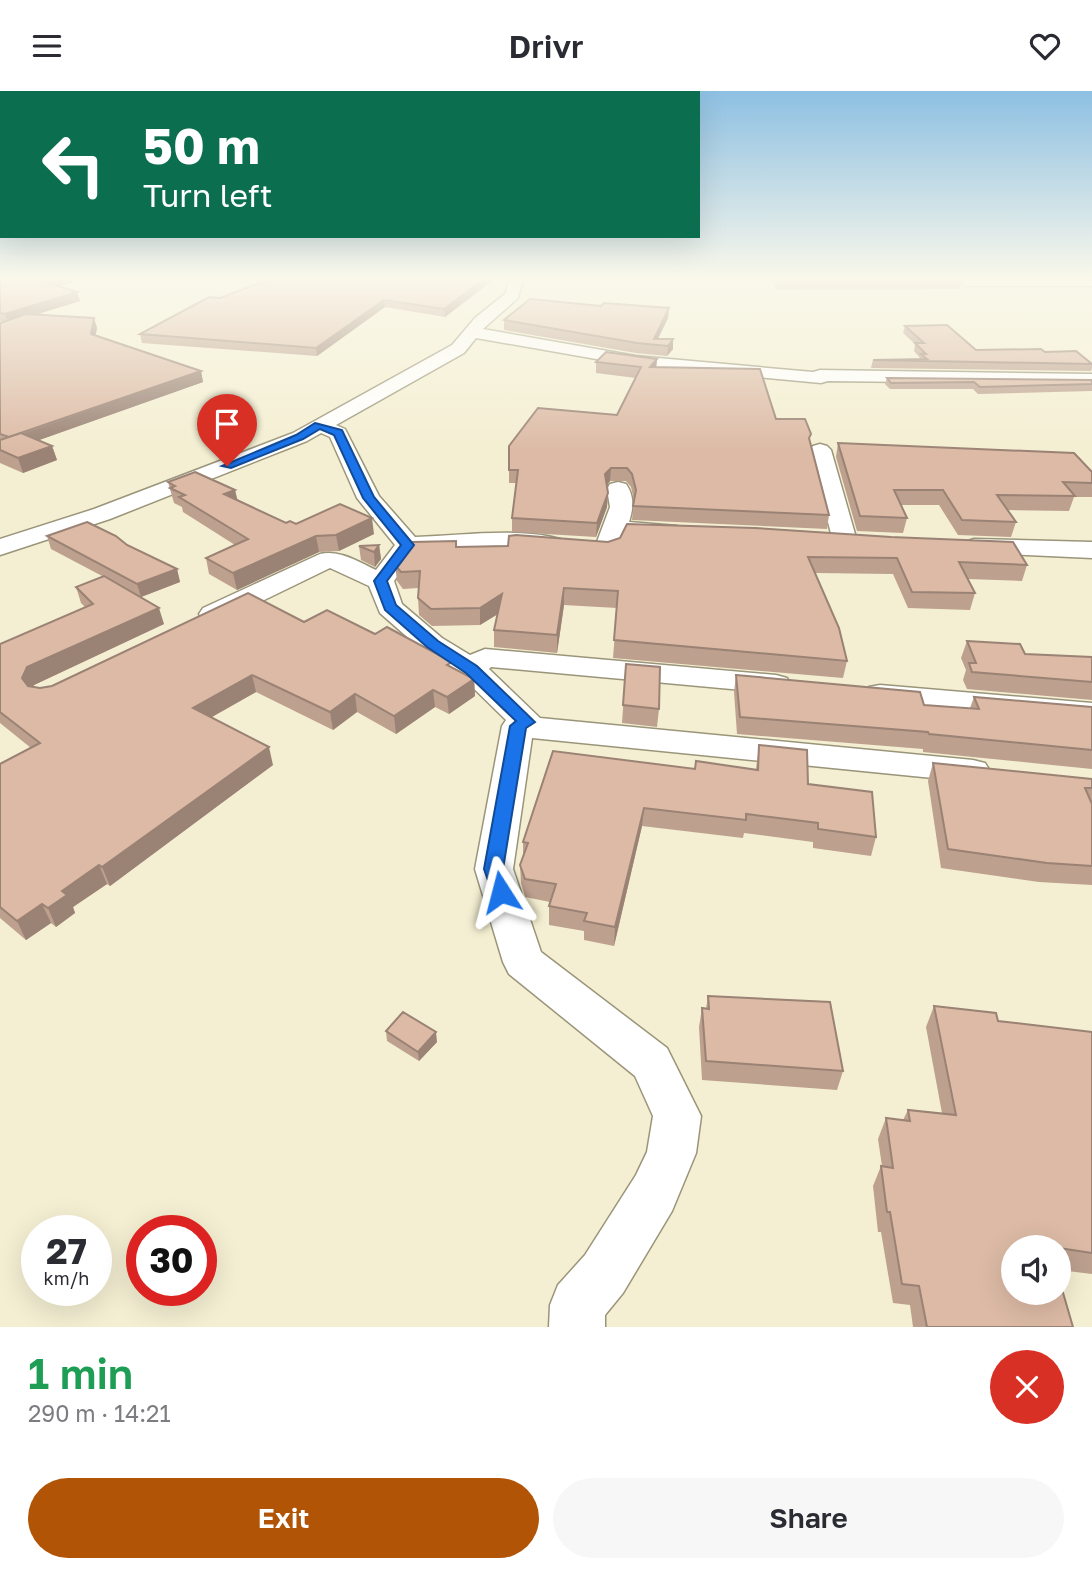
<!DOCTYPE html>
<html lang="en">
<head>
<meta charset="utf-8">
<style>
	body { margin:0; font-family:"Golos Text",sans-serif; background:#f7f7f7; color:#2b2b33; height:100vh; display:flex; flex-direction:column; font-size:26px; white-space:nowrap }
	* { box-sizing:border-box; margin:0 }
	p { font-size:23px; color:#7c7c81 }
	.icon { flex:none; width:38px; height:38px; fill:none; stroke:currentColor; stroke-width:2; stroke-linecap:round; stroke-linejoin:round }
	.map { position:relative; height:1236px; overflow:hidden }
	.sheet { display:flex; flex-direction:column; background:#fff; flex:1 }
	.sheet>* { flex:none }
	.banner { position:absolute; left:0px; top:0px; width:700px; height:147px; box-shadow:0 7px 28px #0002; background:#0b6e4f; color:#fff; overflow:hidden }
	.controls { position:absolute; left:1001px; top:1144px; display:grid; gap:14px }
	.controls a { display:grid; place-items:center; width:70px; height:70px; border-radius:50%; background:#fff; box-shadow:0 7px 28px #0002; font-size:35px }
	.speed { position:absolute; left:21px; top:1124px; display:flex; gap:14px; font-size:35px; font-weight:700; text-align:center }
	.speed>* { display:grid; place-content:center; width:91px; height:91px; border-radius:50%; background:#fff; box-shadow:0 7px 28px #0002; line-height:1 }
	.speed small { font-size:18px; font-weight:400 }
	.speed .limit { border:10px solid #d22; background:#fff; color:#111 }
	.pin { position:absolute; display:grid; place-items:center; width:60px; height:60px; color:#fff; margin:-72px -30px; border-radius:50% 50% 50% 0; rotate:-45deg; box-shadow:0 0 7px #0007 }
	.pin .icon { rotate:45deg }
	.me { position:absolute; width:77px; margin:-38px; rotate:351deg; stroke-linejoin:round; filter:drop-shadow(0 0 5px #0008) }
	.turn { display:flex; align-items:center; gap:24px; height:147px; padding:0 28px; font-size:32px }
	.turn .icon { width:91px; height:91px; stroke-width:2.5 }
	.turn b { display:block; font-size:49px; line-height:60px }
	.round { display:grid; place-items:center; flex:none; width:74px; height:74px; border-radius:37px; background:#f7f7f7 }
	.summary { display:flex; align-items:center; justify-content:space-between; height:119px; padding:0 28px }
	h1 { font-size:42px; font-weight:600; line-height:52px; color:#1e9e55 }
	.action { display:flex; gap:14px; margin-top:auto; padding:14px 28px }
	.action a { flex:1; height:80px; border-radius:42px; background:#b25406; color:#fff; font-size:28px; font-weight:600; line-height:80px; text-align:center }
	.action a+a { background:#f7f7f7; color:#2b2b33 }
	header { display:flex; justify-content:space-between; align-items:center; height:91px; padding:0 28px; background:#fff; font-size:32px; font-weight:600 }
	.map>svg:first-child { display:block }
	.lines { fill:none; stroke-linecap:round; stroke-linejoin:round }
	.minor-casing { stroke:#9a957a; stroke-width:3 }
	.minor { fill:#fff; fill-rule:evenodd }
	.wall { fill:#bda08e }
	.shaded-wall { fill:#9a8274 }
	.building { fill:#dcbaa5; stroke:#9a8274; stroke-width:2 }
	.route { fill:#1a73e8; stroke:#114b97; stroke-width:2 }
</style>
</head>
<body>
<header><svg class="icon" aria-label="menu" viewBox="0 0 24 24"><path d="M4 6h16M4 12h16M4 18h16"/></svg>Drivr<svg class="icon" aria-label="heart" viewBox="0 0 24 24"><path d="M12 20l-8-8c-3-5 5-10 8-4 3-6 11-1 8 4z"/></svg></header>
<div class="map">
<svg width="1092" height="1236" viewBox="0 0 1092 1236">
	<rect width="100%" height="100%" fill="#f4efd2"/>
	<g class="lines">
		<defs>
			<g id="minor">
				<path d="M509,188H523L518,207L483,238L636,265L813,281L820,279L1092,283V293L828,290L821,292L636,275L476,247L464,262L336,334L345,338L379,405L415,446C461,445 515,436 560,448L563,453L560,458L415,461L394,490L402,513L442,547L470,564L485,558L776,584L787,587L791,593L787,599L776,602L491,576L489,578L540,627L973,669L985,672L990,680L985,688L973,691L532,647L513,778L541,861L667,957L701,1025L696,1062L672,1120L623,1202L605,1224V1236H549L550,1214L558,1194L585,1164L636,1084L647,1061L653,1025L635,985L509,883L503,871L475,778L502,635L506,629L460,584L422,559L380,522L369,495L330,477L223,529L213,531L203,529L199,523L203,517L320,463C339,458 359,471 376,479L395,454L357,407L330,346L321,342L307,350L110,428L0,464V448L94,418L293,342L452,254L475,227L506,202Z"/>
				<polygon points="961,188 1092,188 1092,195 966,195 959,191"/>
				<polygon points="820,353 827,355 831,359 857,450 854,455 845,457 836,455 833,450 809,359 813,355"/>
				<path d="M618,391L626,393C635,406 633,418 629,431L677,435L680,440L677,445L624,446L617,461L608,464L599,461L595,456L610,416L607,398L610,393Z"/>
				<polygon points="974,448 1092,451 1092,467 965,461 961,456 965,451"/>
				<polygon points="880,594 1092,612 1092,632 869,610 865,603 869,596"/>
			</g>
		</defs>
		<use href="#minor" class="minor-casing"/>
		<use href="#minor" class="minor"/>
	</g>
	<g class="wall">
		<polygon points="0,188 85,188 58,195 77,201 80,210 35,224 94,227 97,237 95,244 201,280 203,291 39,349 52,355 57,369 23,382 0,372 0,232 3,231 0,230"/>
		<polygon points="769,188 959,188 962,190 960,198 777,199"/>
		<polygon points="493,189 445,226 385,216 317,265 142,252 140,243 220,207"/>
		<polygon points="601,215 669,217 668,227 658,248 673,248 673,258 667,265 636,262 504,239 504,229"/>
		<polygon points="905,235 976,259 1045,261 1092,272 1092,277 1091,280 871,277 873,269 920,269 920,267 914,260 915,253 903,242"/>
		<polygon points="657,268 656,276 776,328 810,351 829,424 827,438 632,429 634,409 631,396 626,390 610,390 607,394 608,402 607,416 596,446 512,441 512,427 516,392 509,392 509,379 617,324 636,287 596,282 596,271"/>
		<polygon points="887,287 1092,289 1092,300 978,303 973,298 890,298 885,293"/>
		<polygon points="838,352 1092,381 1092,406 1074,406 1069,420 1008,419 1016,431 1011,446 958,444 939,414 901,414 907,427 903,442 857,440 836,366"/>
		<polygon points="168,391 235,399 238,410 286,432 374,443 339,460 319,461 237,499 209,483 206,467 235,454 183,421 182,416 174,412"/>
		<polygon points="47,445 127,454 177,478 180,491 141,506 121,495 164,533 34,594 33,596 40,597 52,595 304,531 375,543 474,588 475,605 449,623 435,616 396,643 357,621 333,639 256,601 211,626 273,674 110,795 107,793 73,816 75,822 56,836 51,832 26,849 0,827 0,673 31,657 0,632 0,553 85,516 81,512 76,496 104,486 51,458"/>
		<polygon points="608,451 1027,474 1022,490 968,488 975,502 970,519 908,517 893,483 815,482 847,570 843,587 613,567 617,517 564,514 557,562 494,556 494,539 497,523 480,534 432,535 419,524 418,507 418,497 403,498 397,490 395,474 456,456"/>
		<polygon points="379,454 381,468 375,476 361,469 359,455"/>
		<polygon points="967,550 1025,563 1092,566 1092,609 967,598 963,589 966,579 961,567"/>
		<polygon points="626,573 659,618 657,636 622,632"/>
		<polygon points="736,584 924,614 970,617 974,606 1092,616 1092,678 923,661 923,658 737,643 734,601"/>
		<polygon points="759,654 876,746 871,765 813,757 813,751 744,742 743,747 642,735 614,855 584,849 584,840 549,834 549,815 550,811 525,806 521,792 520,774 523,766 523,751 695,678 756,678"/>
		<polygon points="933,672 1092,688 1092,794 1039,791 941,777 928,690"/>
		<polygon points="708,905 843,980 837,999 702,989 699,936 702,917 706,918"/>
		<polygon points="934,915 998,930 1092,941 1092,1183 1059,1179 1059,1157 1013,1157 1073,1236 913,1236 910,1214 893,1212 881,1141 878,1141 873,1095 881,1075 882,1075 878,1048 886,1027 903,1029 908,1019 942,1022 926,936"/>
		<polygon points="386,940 437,951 419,970 387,950"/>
	</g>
	<g class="shaded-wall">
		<polygon points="51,188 85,188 44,199 42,190"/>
		<polygon points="484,188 493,188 493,189 445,226 444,218"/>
		<polygon points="77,201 80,210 8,232 5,223"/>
		<polygon points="384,209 385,216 317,265 316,257"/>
		<polygon points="669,217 668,227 655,253 654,248"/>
		<polygon points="94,227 97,237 94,253 91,243"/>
		<polygon points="673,248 673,258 667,265 668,255"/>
		<polygon points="657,268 656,279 650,276"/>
		<polygon points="201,280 203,291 14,358 10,347"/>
		<polygon points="52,355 57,369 23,382 18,367"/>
		<polygon points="611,377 610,390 605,397 605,383"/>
		<polygon points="235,399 238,414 224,403"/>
		<polygon points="608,402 607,416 596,446 597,432"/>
		<polygon points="372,427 374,443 339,460 336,444"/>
		<polygon points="316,445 319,461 237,499 233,482"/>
		<polygon points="379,454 381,468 375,476 374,461"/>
		<polygon points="177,478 180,491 141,506 137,493"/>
		<polygon points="564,497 564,514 557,562 557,544"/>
		<polygon points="502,503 503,520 480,534 480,517"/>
		<polygon points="159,517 164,533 34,594 29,604 22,587 27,576"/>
		<polygon points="252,584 256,601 198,634 193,617"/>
		<polygon points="474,588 475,605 449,623 447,606"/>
		<polygon points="433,599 435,616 396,643 394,625"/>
		<polygon points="355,603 357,621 333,639 330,621"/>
		<polygon points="269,656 273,674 110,795 102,776"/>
		<polygon points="644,717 642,735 614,855 615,836"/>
		<polygon points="99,774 107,793 73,816 75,822 56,836 48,817 62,800"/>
		<polygon points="42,813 51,832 26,849 17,830"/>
		<polygon points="436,941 437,951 419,970 418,961"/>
	</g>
	<g class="building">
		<polygon points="0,188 51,188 42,190 77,201 5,223 0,222"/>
		<polygon points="270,188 484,188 444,218 384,209 316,257 140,243 209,206 220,207"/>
		<polygon points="777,188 959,188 962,190 778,190"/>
		<polygon points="530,208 601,215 604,212 669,217 654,248 673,248 668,255 637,252 504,229"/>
		<polygon points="26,223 94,227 91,243 201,280 9,346 0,343 0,232"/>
		<polygon points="947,234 976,259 1041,258 1045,261 1076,260 1092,273 873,269 927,268 921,263 926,263 915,252 924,252 905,235"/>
		<polygon points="606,261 657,268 650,276 760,278 776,328 805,328 811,343 809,347 829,424 633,415 636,399 632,383 627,377 611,377 605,383 608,402 597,432 512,427 518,379 509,379 509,355 538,317 617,324 641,276 596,271"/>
		<polygon points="887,287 1092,289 1092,293 980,296 974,291 891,292"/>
		<polygon points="21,342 52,355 18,367 0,359 0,349"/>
		<polygon points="838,352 1074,362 1092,381 1092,392 1063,391 1075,405 997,404 1016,431 962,429 943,399 894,399 907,427 860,425"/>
		<polygon points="195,381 235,399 224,403 286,432 290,430 296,433 340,413 372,427 336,444 316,445 233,482 206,467 248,448 179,406 185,404 170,397 175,395 168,391"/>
		<polygon points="87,431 116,445 127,454 177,478 137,493 47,445"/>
		<polygon points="627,433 755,437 891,446 1013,451 1027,474 959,471 975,502 912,501 897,467 808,466 839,537 847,570 614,549 618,500 564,497 557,544 494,539 502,503 480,517 431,518 418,507 420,480 401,481 395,474 412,451 456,450 456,456 508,455 509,445 516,444 608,451 620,447"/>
		<polygon points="379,454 374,461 359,455"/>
		<polygon points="104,485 159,517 27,576 22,587 28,595 40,597 52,595 248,502 304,531 327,519 375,543 387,536 452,571 447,574 474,588 447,606 433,599 394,625 355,603 330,621 252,584 193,617 269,656 102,776 99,774 62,800 67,804 48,817 42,813 17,830 0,816 0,673 40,652 0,621 0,553 93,513 76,496"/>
		<polygon points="967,550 1020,553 1025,563 1092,566 1092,591 972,581 969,572 976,572"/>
		<polygon points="626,573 660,576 659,618 623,614"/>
		<polygon points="736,584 920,601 924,614 979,618 974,606 1092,616 1092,659 929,643 928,641 740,626"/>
		<polygon points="759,654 807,659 808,693 872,701 876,746 818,738 818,732 746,723 746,729 644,717 615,836 584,830 587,822 549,815 556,793 525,788 520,774 528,752 523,751 553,660 695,678 696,670 758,679"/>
		<polygon points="933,672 1092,688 1092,697 1085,697 1092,713 1092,775 1047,772 948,758"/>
		<polygon points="708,905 830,911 843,980 706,970 702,917 709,918"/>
		<polygon points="934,915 996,922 998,930 1092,941 1092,1162 1059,1157 1013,1157 1013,1202 1059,1202 1059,1188 1073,1236 927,1236 919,1195 902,1193 890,1121 887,1121 881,1075 893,1077 886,1027 910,1030 908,1019 956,1024"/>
		<polygon points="403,921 436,941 418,961 386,940"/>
	</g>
	<linearGradient id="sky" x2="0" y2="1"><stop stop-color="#8dc0e2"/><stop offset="0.52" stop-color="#faf8eb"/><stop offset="1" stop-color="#faf8eb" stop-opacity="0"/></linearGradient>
	<rect width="1092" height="361" fill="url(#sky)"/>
	<polygon class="route" points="315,332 342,339 374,406 414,454 387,490 396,514 438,550 477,575 535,631 526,637 503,778 511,801 508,807 501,809 494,807 484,778 510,635 516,630 466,582 427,556 385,519 374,490 401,454 363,407 334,344 320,338 303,348 231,377 222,375 296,344"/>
</svg>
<div class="controls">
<a><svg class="icon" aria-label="sound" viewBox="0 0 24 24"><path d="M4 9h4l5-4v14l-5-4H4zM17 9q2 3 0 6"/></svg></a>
</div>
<div class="speed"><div>27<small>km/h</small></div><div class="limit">30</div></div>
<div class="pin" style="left:227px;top:375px;background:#d93025"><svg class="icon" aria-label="arrive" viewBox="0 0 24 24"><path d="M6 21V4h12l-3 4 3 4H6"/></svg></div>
<svg class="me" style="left:501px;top:801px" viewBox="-20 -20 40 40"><path d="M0-17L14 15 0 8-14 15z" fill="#1a73e8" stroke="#fff" stroke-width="4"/></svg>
<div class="banner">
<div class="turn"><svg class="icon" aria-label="left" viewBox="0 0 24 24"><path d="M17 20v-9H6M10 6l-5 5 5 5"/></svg><div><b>50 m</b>Turn left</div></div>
</div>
</div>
<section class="sheet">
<div class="summary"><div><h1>1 min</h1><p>290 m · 14:21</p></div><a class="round" style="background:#d93025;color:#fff"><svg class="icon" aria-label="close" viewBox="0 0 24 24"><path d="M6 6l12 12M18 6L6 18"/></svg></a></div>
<div class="action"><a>Exit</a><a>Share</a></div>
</section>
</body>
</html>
